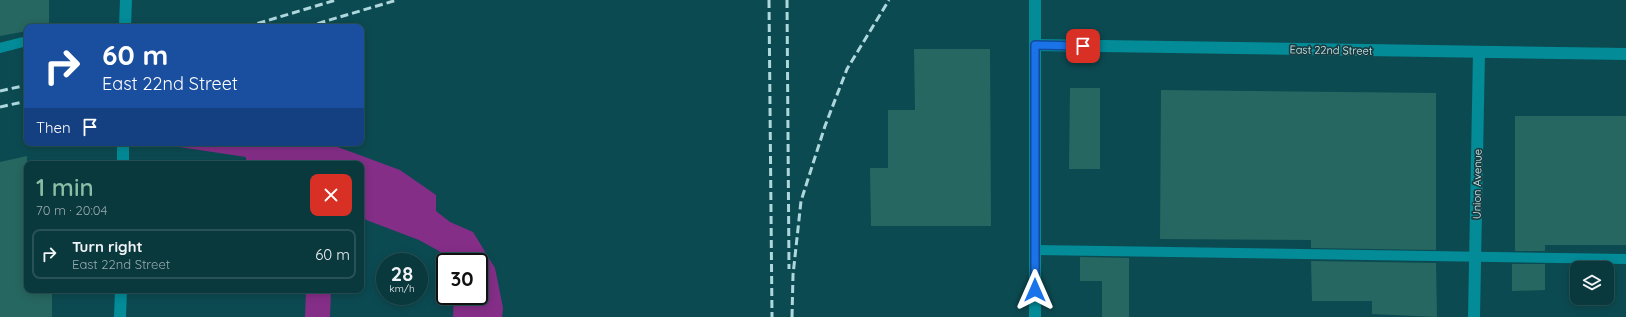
<!DOCTYPE html>
<html lang="en">
<head>
<meta charset="utf-8">
<style>
	body { margin:0; font-family:Quicksand,sans-serif; background:#174348; color:#f1f3f6; height:100vh; display:flex; flex-direction:column; font-size:15px; white-space:nowrap }
	* { box-sizing:border-box; margin:0 }
	p { font-size:13px; color:#99acb0 }
	.icon { flex:none; width:22px; height:22px; fill:none; stroke:currentColor; stroke-width:2; stroke-linecap:round; stroke-linejoin:round }
	.map { position:relative; flex:1; overflow:hidden }
	.details { position:absolute; left:24px; top:161px; width:340px; height:132px; display:flex; flex-direction:column; background:#09383d; border-radius:8px; box-shadow:0 2px 10px #0003,0 0 0 1px #295257 }
	.details>* { flex:none }
	.guide { position:absolute; left:24px; top:24px; width:340px; height:122px; border-radius:8px; box-shadow:0 2px 10px #0003,0 0 0 1px #295257; background:#1a4fa0; color:#fff; overflow:hidden }
	.controls { position:absolute; left:1570px; top:261px; display:grid; gap:8px }
	.controls a { display:grid; place-items:center; width:44px; height:44px; border-radius:8px; background:#09383d; box-shadow:0 2px 10px #0003,0 0 0 1px #295257; font-size:20px }
	.speed { position:absolute; left:376px; top:253px; display:flex; gap:8px; font-size:20px; font-weight:700; text-align:center }
	.speed>* { display:grid; place-content:center; width:52px; height:52px; border-radius:50%; background:#09383d; box-shadow:0 2px 10px #0003,0 0 0 1px #295257; line-height:1 }
	.speed small { font-size:10px; font-weight:400 }
	.speed .limit { border:2px solid #111; border-radius:6px; background:#fff; color:#111 }
	.pin { position:absolute; display:grid; place-items:center; width:34px; height:34px; color:#fff; margin:-17px; border-radius:8px; box-shadow:0 2px 6px #0006 }
	.me { position:absolute; width:44px; margin:-22px; rotate:0deg; stroke-linejoin:round; filter:drop-shadow(0 0 3px #0008) }
	.turn { display:flex; align-items:center; gap:14px; height:84px; padding:0 12px; font-size:18px }
	.turn .icon { width:52px; height:52px; stroke-width:2.5 }
	.turn b { display:block; font-size:28px; line-height:34px }
	.then { display:flex; align-items:center; height:38px; padding:0 12px; background:#0003; gap:8px; font-size:15px }
	.round { display:grid; place-items:center; flex:none; width:42px; height:42px; border-radius:8px; background:#174348 }
	.overview { display:flex; align-items:center; justify-content:space-between; height:68px; padding:0 12px }
	h1 { font-size:24px; font-weight:600; line-height:30px; color:#8abfa5 }
	ul { padding:0; list-style:none }
	li { display:flex; align-items:center; gap:12px; height:50px; margin:0 8px 6px; padding:0 4px; border:2px solid #295257; border-radius:8px }
	li div { flex:1 }
	li b { display:block; font-size:15px }
	li em { font-style:normal }
	.map>svg:first-child { display:block }
	.green { fill:#852e88 }
	.building { fill:#276761 }
	.lines { fill:none; stroke-linecap:round; stroke-linejoin:round }
	.service { stroke:#038b98; stroke-width:10 }
	.minor { stroke:#038b98; stroke-width:12 }
	.rail { stroke:#aed8dd; stroke-width:3; stroke-dasharray:8 4; stroke-linecap:butt }
	.route-casing { stroke:#114b97; stroke-width:10 }
	.route { stroke:#1a73e8; stroke-width:7 }
	.labels { text-anchor:middle; dominant-baseline:central; stroke-width:3.5; stroke-linejoin:round; paint-order:stroke }
	.street-label { font-size:11px; fill:#d2f8fd; stroke:#1b3d41 }
</style>
</head>
<body>
<div class="map">
<svg width="1626" height="317" viewBox="0 0 1626 317">
	<rect width="100%" height="100%" fill="#0c4a51"/>
	<g class="green">
		<polygon points="166,143 327,143 400,170 436,195 436,211 450,222 473,232 495,268 503,308 502,317 453,317 454,296 479,296 479,262 446,262 439,251 419,240 361,218 361,164 246,164 246,157 166,145"/>
		<polygon points="306,290 331,290 330,317 305,317"/>
	</g>
	<g class="building">
		<polygon points="0,0 49,0 49,27 27,27 27,31 0,36"/>
		<polygon points="914,49 990,49 991,226 871,226 870,168 888,168 888,110 915,110"/>
		<polygon points="1070,88 1100,88 1100,169 1069,169"/>
		<polygon points="1161,90 1436,93 1436,250 1311,248 1311,240 1160,239"/>
		<polygon points="1515,116 1626,116 1626,245 1545,245 1545,251 1515,251"/>
		<polygon points="27,156 27,290 52,290 52,317 0,317 0,162"/>
		<polygon points="1080,257 1129,258 1129,317 1102,317 1102,281 1080,281"/>
		<polygon points="1311,261 1436,263 1437,317 1372,314 1372,301 1312,301"/>
		<polygon points="1512,264 1545,264 1545,290 1512,291"/>
	</g>
	<g class="lines">
		<g class="service">
			<polyline points="0,48 27,41"/>
			<polyline points="1035,250 1626,259"/>
		</g>
		<g class="minor">
			<polyline points="125,27 126,0"/>
			<polyline points="1035,45 1626,54"/>
			<polyline points="123,164 123,143"/>
			<polyline points="120,317 121,290"/>
			<polyline points="1035,317 1035,0"/>
			<polyline points="1474,317 1479,52"/>
		</g>
		<g class="rail">
			<polyline points="769,0 772,317"/>
			<polyline points="787,0 789,269"/>
			<polyline points="246,27 336,0"/>
			<polyline points="306,27 397,0"/>
			<polyline points="0,91 27,85"/>
			<polyline points="0,107 27,101"/>
			<polyline points="792,317 793,275 801,201 825,126 847,69 889,0"/>
		</g>
	</g>
	<g class="lines">
		<defs>
			<polyline id="route" points="1035,290 1035,45 1083,46"/>
		</defs>
		<use href="#route" class="route-casing"/>
		<use href="#route" class="route"/>
	</g>
	<g class="labels">
		<g class="street-label">
			<text transform="translate(1331 50) rotate(1)">East 22nd Street</text>
			<text transform="translate(1477 184) rotate(-89)">Union Avenue</text>
		</g>
	</g>
</svg>
<div class="controls">
<a><svg class="icon" aria-label="layers" viewBox="0 0 24 24"><path d="M12 4l9 5-9 5-9-5zM3 14l9 5 9-5"/></svg></a>
</div>
<div class="speed"><div>28<small>km/h</small></div><div class="limit">30</div></div>
<div class="pin" style="left:1083px;top:46px;background:#d93025"><svg class="icon" aria-label="arrive" viewBox="0 0 24 24"><path d="M6 21V4h12l-3 4 3 4H6"/></svg></div>
<svg class="me" style="left:1035px;top:290px" viewBox="-20 -20 40 40"><path d="M0-17L14 15 0 8-14 15z" fill="#1a73e8" stroke="#fff" stroke-width="4"/></svg>
<div class="guide">
<div class="turn"><svg class="icon" aria-label="right" viewBox="0 0 24 24"><path d="M7 20v-9h11M14 6l5 5-5 5"/></svg><div><b>60 m</b>East 22nd Street</div></div>
<div class="then">Then<svg class="icon" aria-label="arrive" viewBox="0 0 24 24"><path d="M6 21V4h12l-3 4 3 4H6"/></svg></div>
</div>
<section class="details">
<div class="overview"><div><h1>1 min</h1><p>70 m · 20:04</p></div><a class="round" style="background:#d93025;color:#fff"><svg class="icon" aria-label="close" viewBox="0 0 24 24"><path d="M6 6l12 12M18 6L6 18"/></svg></a></div>
<ul>
<li><svg class="icon" aria-label="right" viewBox="0 0 24 24"><path d="M7 20v-9h11M14 6l5 5-5 5"/></svg><div><b>Turn right</b><p>East 22nd Street</p></div><em>60 m</em></li>
</ul>
</section>
</div>
</body>
</html>
